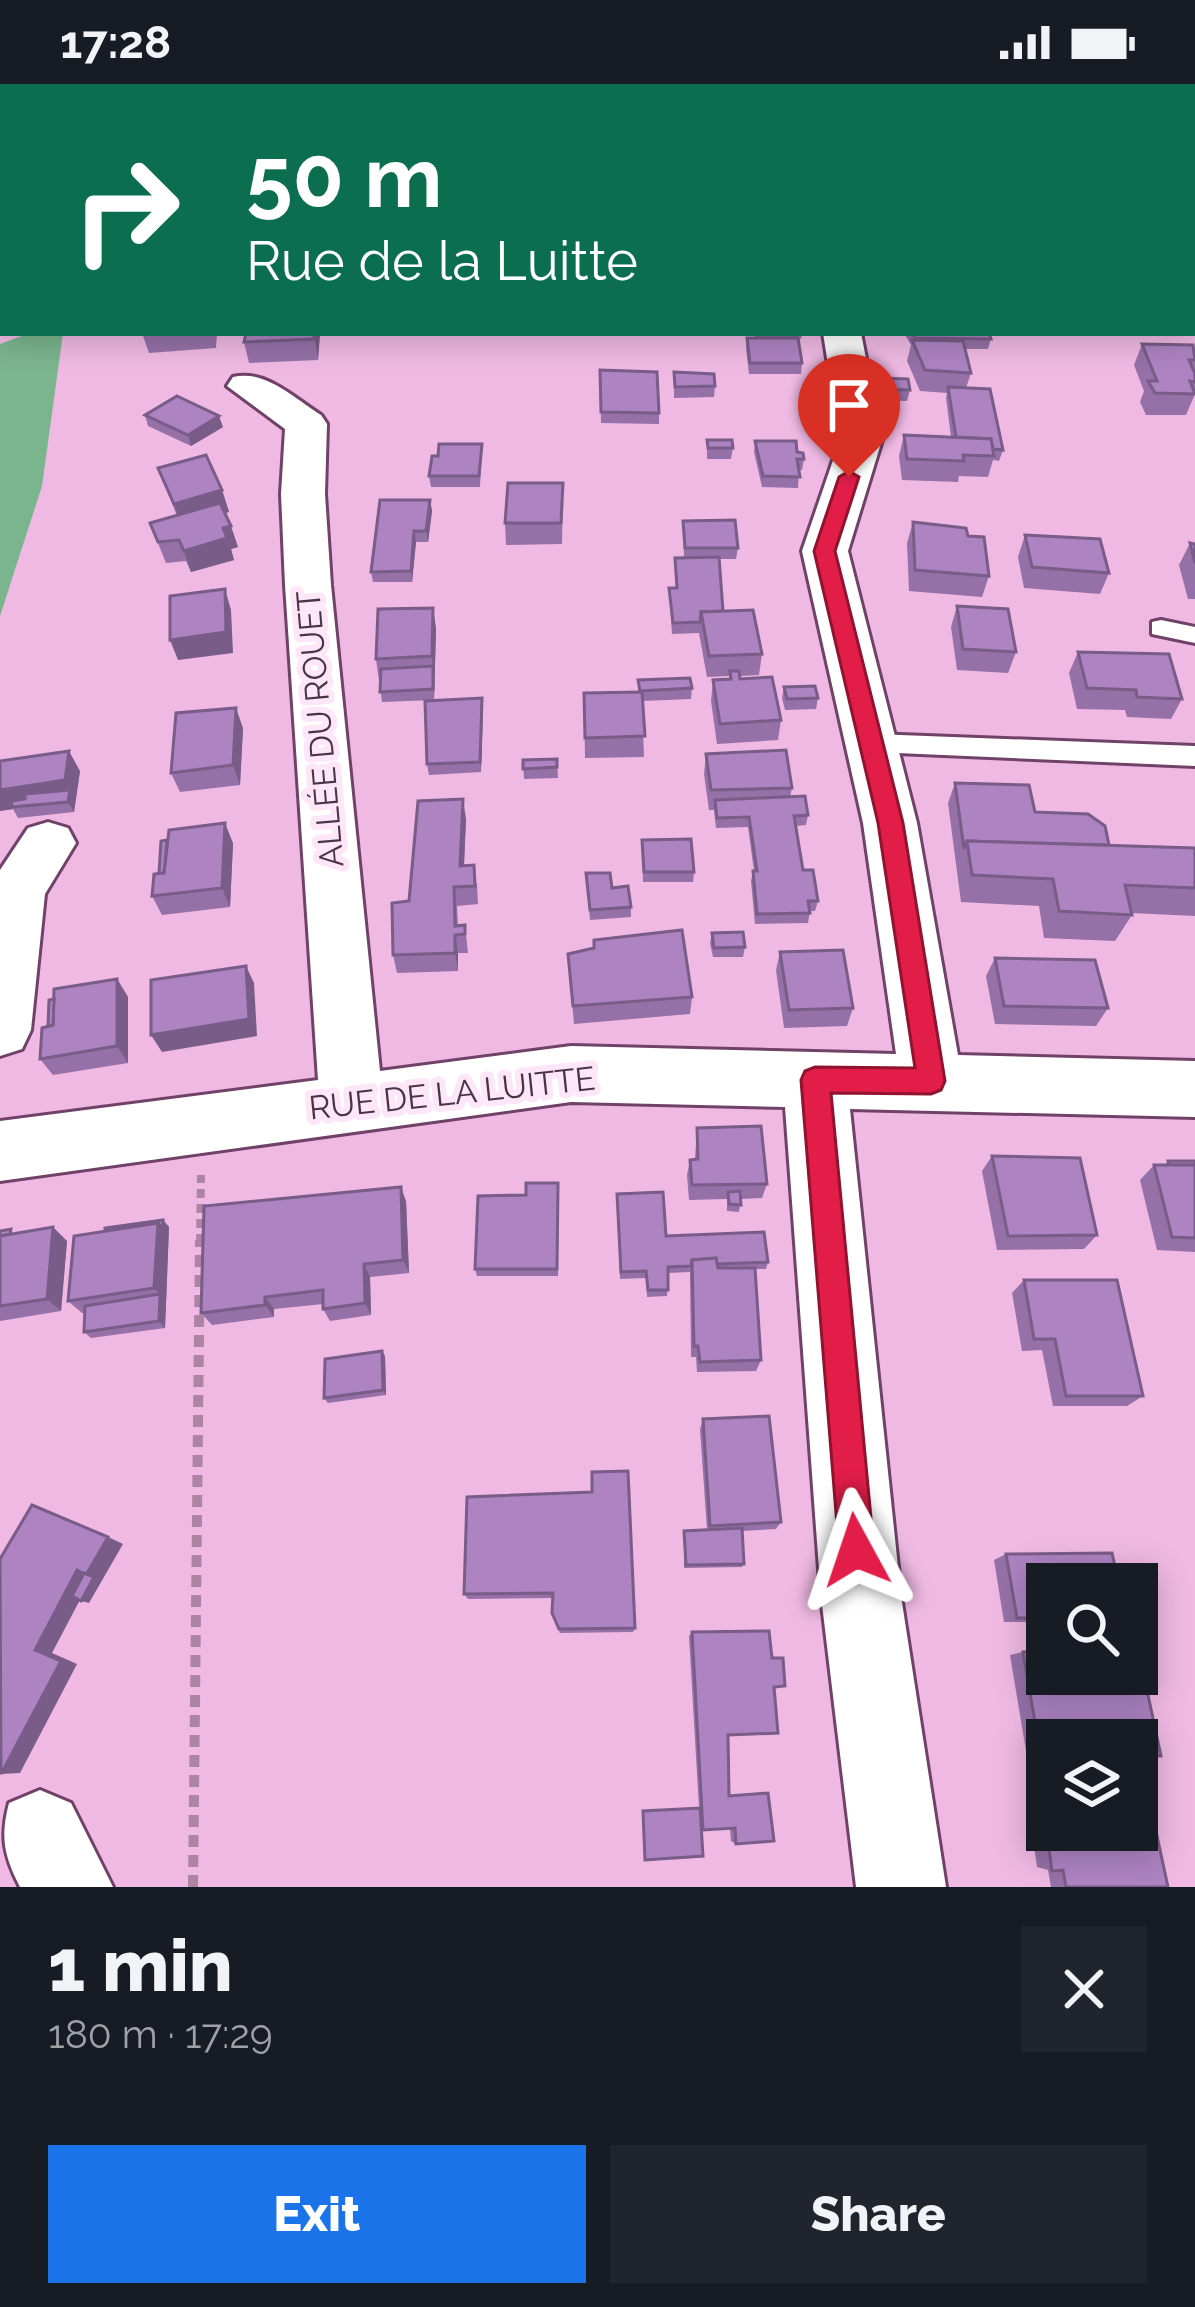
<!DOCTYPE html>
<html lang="en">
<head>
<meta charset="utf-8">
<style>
	body { margin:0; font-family:Raleway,sans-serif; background:#20242c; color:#f1f3f6; height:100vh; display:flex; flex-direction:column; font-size:45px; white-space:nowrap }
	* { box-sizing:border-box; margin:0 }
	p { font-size:39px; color:#9ea1a6 }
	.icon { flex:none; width:66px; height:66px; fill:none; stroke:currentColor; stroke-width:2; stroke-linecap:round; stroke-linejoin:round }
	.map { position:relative; height:1803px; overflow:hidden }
	.panel { display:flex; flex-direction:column; background:#171b24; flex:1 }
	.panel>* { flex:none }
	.top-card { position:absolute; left:0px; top:0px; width:1197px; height:252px; box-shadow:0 6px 30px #0003; background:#0b6e4f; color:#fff; overflow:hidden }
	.controls { position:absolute; left:1026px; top:1479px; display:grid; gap:24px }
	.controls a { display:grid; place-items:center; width:132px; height:132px; border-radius:0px; background:#171b24; box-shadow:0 6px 30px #0003; font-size:60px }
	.pin { position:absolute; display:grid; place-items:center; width:102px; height:102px; color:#fff; margin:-123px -51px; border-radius:50% 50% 50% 0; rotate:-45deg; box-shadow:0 0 12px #0007 }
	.pin .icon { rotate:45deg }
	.me { position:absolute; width:132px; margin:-66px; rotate:355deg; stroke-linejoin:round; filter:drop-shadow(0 0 9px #0008) }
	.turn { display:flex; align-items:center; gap:42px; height:252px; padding:0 48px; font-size:54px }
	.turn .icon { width:156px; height:156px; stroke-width:2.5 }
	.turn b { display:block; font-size:84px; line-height:102px }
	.round { display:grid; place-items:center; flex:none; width:126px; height:126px; border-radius:0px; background:#20242c }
	.head { display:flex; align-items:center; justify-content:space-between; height:204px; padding:0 48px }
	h1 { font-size:72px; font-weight:800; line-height:90px }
	.cta { display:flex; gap:24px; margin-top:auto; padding:24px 48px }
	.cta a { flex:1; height:138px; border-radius:0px; background:#1a73e8; color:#fff; font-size:48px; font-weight:800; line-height:138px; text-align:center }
	.cta a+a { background:#20242c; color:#f1f3f6 }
	.status { display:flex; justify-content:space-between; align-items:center; height:84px; padding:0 60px; background:#171b24; direction:ltr }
	.status svg { height:33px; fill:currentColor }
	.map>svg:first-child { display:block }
	.green { fill:#7bb58e }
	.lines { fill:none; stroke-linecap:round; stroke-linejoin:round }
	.lane-casing { stroke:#704267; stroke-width:6 }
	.street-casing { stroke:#704267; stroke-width:6 }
	.highway-casing { stroke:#fff; stroke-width:6 }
	.path-far1 { stroke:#ad84a4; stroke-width:8; stroke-dasharray:9 6; stroke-linecap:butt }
	.path { stroke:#ad84a4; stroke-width:10; stroke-dasharray:12 8; stroke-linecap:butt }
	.lane { fill:#fff; fill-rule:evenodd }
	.street { fill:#fff; fill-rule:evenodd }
	.highway { fill:#2eacc5; fill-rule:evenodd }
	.wall { fill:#9571a7 }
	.shaded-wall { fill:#795c88 }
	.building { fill:#ad83c2; stroke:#795c88; stroke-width:3 }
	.route { fill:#e11d48; stroke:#92132f; stroke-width:3 }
	.labels { text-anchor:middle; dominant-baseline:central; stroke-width:12; stroke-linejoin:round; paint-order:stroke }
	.street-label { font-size:33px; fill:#493445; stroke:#fce6f7 }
</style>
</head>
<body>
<div class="status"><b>17:28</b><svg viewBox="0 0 49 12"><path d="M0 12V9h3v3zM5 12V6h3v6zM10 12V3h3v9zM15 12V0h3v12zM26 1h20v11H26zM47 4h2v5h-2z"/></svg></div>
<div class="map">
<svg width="1195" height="1803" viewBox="0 0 1195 1803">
	<rect width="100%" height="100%" fill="#efb9e3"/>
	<polygon class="green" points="30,249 63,249 42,402 0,532 0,260"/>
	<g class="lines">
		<defs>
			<g id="lane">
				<polygon points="1161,536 1195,543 1195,559 1152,550 1152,538"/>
				<polygon points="874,650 1195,662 1195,682 874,668 861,659"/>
			</g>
			<g id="street">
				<polygon points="814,0 844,0 845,3 815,3"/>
				<path d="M823,249H861L882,356L848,467L917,739L958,971L1195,977V1033L850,1025L901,1512L946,1803H856L821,1512L785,1023L571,1018L0,1097V1037L318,996L285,501L281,410L285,345L227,302L233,293C265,285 294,314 321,331L327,340L325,410L331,501L380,987L571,962L896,970L863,739L802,467L840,356Z"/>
				<polygon points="48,738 68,744 76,759 45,810 31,946 22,965 0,972 0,786 28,744"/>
				<path d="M40,1706L71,1719L113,1803H20C4,1772 0,1753 9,1719Z"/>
			</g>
			<g id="highway">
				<polygon points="0,0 33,0 3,3 3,12"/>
				<polygon points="97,0 137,0 95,3"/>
				<polygon points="157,0 195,0 155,3"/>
				<polygon points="213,0 252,0 211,3"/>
				<polygon points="3,71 3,94 0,95 0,72"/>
			</g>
		</defs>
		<use href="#lane" class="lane-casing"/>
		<use href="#street" class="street-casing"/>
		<use href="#highway" class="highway-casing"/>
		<polyline class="path-far1" points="200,1159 201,1091"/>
		<polyline class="path" points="193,1803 200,1156"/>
		<use href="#lane" class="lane"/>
		<use href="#street" class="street"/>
		<use href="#highway" class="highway"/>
	</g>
	<g class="wall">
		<polygon points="745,0 779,0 779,3 746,3"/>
		<polygon points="1046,0 1107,0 1108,1 1108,3 1046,3"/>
		<polygon points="142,249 217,249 216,264 149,269"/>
		<polygon points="246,249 319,249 318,276 249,279 244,258"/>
		<polygon points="754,249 802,249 801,255 799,255 802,279 801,290 749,290 746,264 747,254 755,254"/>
		<polygon points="904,249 989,249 991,255 988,265 965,265 971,289 966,304 1003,366 999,377 993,376 988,393 959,392 958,398 902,396 899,372 904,351 951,353 946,314 947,309 920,307 907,277 911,261"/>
		<polygon points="1142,260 1195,267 1195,310 1186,331 1146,331 1140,318 1144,307 1134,281"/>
		<polygon points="600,286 659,329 659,340 601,339"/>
		<polygon points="674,288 715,302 714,313 674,314"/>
		<polygon points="876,294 910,306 907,317 875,316 874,305"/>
		<polygon points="145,331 223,343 191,362 148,342"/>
		<polygon points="707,356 733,364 731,375 707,375"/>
		<polygon points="755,357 797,368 804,375 802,386 799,386 798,404 762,403 754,368"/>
		<polygon points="482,360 480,403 431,403 429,392"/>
		<polygon points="158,384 222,406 229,428 225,429 238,463 231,465 234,476 191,488 186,477 166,479 150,439 177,432"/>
		<polygon points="563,399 562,460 506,461 505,439"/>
		<polygon points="430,416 432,427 428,458 416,458 412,498 373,498 371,488"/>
		<polygon points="683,437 738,464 736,475 719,475 723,527 762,570 759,591 740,592 740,595 781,636 778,656 717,660 711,617 713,596 729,595 729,592 707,593 699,549 672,550 669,504 676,504 675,474 684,474"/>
		<polygon points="913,438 989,492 982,513 909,507 907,459"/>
		<polygon points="1025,451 1109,489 1100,510 1024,504 1018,473"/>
		<polygon points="1190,459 1195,460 1195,515 1188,515 1179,481"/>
		<polygon points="957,522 1016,568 1008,589 957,586 951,543"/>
		<polygon points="433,524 436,545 434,616 382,618 376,575"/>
		<polygon points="1078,568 1182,615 1171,635 1127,633 1125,626 1077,625 1069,589"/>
		<polygon points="638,596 692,604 691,615 642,617 644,673 585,674 584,609 638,608"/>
		<polygon points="784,603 818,614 816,625 785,626 782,614"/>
		<polygon points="482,614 481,688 429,691 427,680"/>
		<polygon points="243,644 240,701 180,708 171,689"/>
		<polygon points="706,670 792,704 790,713 808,731 806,741 796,742 803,786 818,817 815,827 810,827 808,839 755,840 751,797 753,787 754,787 748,743 716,744 714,726 709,726 704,690"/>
		<polygon points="557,675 558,694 524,695 523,676"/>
		<polygon points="0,677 80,687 74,728 18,734 13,725 0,727"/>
		<polygon points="955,699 1035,728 1109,761 1195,764 1195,832 1131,829 1132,831 1115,857 1044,854 1039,822 961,818 948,719"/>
		<polygon points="466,735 464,782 477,800 478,820 457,822 458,841 465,841 468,869 458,869 458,887 397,889 393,871 409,817"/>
		<polygon points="642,756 694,788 693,798 643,798"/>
		<polygon points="233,759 230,823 162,831 152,812 159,789"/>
		<polygon points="586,789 612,804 631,823 631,833 590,836"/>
		<polygon points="712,849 745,863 743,873 713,873 710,859"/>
		<polygon points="780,868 853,924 847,942 784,944 776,886"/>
		<polygon points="568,870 692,913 690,930 574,940"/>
		<polygon points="995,874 1108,924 1096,942 995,940 986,892"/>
		<polygon points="117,895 128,913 128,979 53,991 40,975 54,915"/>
		<polygon points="697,1044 767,1100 762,1114 741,1115 739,1128 727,1127 727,1115 689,1116 687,1091 690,1076 695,1075"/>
		<polygon points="992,1072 1097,1151 1084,1165 997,1166 982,1087"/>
		<polygon points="1168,1077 1195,1077 1195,1168 1157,1166 1140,1096 1154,1081 1165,1081"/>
		<polygon points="558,1099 558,1192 477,1192 475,1185 526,1111"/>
		<polygon points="617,1110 666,1152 768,1178 766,1185 755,1185 761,1276 756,1287 697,1288 696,1273 691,1273 690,1188 668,1189 667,1212 647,1213 646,1194 620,1195"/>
		<polygon points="406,1117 409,1189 370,1193 371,1231 330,1237 323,1225 323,1220 274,1225 274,1233 212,1241 201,1229"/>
		<polygon points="163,1136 169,1143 165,1244 91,1254 84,1248 84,1229 82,1229 68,1217"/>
		<polygon points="0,1147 67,1157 61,1227 0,1237"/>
		<polygon points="1024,1196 1143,1312 1127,1322 1053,1322 1042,1266 1022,1267 1012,1209"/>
		<polygon points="382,1267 385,1272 386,1311 328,1319 324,1314"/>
		<polygon points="703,1335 781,1438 776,1445 742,1447 744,1480 742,1483 684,1484 684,1447 707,1446 700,1345"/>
		<polygon points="592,1408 635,1544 633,1548 560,1549 552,1529 552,1514 468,1515 464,1510"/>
		<polygon points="1006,1470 1047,1500 1047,1538 1004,1538 994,1476"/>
		<polygon points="692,1548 772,1574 785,1602 774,1605 728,1651 729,1711 768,1709 736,1760 731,1757 730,1744 703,1746 701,1744 644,1775 642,1726 699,1724 689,1552"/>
		<polygon points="1023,1568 1047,1673 1027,1673 1010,1571"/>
		<polygon points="1028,1721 1047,1721 1047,1746 1137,1746 1137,1723 1151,1724 1168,1803 1051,1803 1048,1786 1037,1783"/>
	</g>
	<g class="shaded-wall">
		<polygon points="314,249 319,249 320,252 318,276"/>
		<polygon points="219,332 223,343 191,362 188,351"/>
		<polygon points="222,406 229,428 181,442 174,420"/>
		<polygon points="430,416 432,427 428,458 426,447"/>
		<polygon points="231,442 238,463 231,465 234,476 191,488 184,467 223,444"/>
		<polygon points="414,447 416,458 412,498 411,487"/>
		<polygon points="225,505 231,526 233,569 178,576 170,556"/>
		<polygon points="433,524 436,545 434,616 432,572"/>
		<polygon points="482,614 483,625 481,688 480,678"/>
		<polygon points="236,624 243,644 240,701 233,681"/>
		<polygon points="69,667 80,687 74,728 68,718 11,723 13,725 0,727 0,706"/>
		<polygon points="463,715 466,735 463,801 460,782"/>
		<polygon points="225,739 233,759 230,823 222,804"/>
		<polygon points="455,851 458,869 458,887 455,869"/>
		<polygon points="246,882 254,899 257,952 162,968 151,951"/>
		<polygon points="117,895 128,913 128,979 117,962"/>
		<polygon points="401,1103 406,1117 409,1189 403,1176"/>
		<polygon points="163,1136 169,1143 165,1244 159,1237 160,1210 154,1204 158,1139"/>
		<polygon points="53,1143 67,1157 61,1227 47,1215"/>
		<polygon points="364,1180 370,1193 371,1231 365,1219"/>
		<polygon points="265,1213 274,1225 274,1233 265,1221"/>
		<polygon points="382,1267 385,1272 386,1311 383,1306"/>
		<polygon points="108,1453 123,1460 89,1519 81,1517 92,1493 52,1569 77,1580 20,1689 1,1690 35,1566 77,1486"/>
	</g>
	<g class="building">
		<polygon points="865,0 928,0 930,3 867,3"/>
		<polygon points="1063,0 1107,0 1108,1 1066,3"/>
		<polygon points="246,249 314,249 314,255 244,258"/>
		<polygon points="912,249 989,249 991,255 915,254"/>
		<polygon points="747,254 798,254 802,279 750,279"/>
		<polygon points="912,256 963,257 971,289 925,286"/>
		<polygon points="1142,260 1193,261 1195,276 1189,276 1195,290 1195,298 1190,297 1195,310 1155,309 1148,297 1157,297"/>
		<polygon points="600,286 657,288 659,329 601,328"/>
		<polygon points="674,288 714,290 715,302 675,303"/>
		<polygon points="876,294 908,295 910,306 878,305"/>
		<polygon points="948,303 990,305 1003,366 993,365 991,355 956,353"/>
		<polygon points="177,312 219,332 188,351 145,331"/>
		<polygon points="904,351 991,355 994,372 963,371 964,377 907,375"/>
		<polygon points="707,356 732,356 733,364 708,364"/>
		<polygon points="755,357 796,357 797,368 803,369 804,375 797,375 800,393 763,392"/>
		<polygon points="439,360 482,360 479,392 429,392 432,372 438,372"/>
		<polygon points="206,371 222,406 174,420 158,384"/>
		<polygon points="508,399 563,399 561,439 505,439"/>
		<polygon points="380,416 430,416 426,447 414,447 411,487 371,488"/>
		<polygon points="220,419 231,442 223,444 227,454 184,467 179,456 158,458 150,439"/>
		<polygon points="735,436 738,464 685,464 683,437"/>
		<polygon points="913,438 966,444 968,452 984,453 989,492 915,486"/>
		<polygon points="1025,451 1100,455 1109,489 1032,483"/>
		<polygon points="1190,459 1195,460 1195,479"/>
		<polygon points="719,473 723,527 701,528 700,538 673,539 669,504 677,504 675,474"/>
		<polygon points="225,505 226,548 170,556 170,512"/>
		<polygon points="957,522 1008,525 1016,568 963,565"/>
		<polygon points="433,524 432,572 376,575 378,525"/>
		<polygon points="753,526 762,570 709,572 701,528"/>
		<polygon points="1078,568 1169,570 1182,615 1137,613 1136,606 1087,604"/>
		<polygon points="433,582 433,605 380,608 381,585"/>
		<polygon points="730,587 739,587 740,595 772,593 781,636 720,640 713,596 731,595"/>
		<polygon points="690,594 692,604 640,607 638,596"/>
		<polygon points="815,602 818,614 787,615 784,603"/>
		<polygon points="642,608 645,652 585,654 584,609"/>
		<polygon points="482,614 480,678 427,680 425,617"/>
		<polygon points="236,624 233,681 171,689 176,629"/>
		<polygon points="786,666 792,704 711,706 706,670"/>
		<polygon points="69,667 65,696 0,706 0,677"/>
		<polygon points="557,675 557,683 523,685 523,676"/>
		<polygon points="955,699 1029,701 1035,728 1088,730 1105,742 1109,761 967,757 964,765"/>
		<polygon points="70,706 68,718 11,723 12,717 25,715 25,710"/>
		<polygon points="805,712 808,731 794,732 803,786 813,786 818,817 808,817 810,829 757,830 753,787 757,787 749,733 717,734 715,716"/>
		<polygon points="463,715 460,782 474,781 475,802 454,803 455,842 465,841 465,850 455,851 455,869 393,871 392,819 409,817 418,717"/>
		<polygon points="225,739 222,804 152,812 154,790 164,789 169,746"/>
		<polygon points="691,755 694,788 644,788 642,756"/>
		<polygon points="167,756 164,789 159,789 161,757"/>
		<polygon points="967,757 1195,764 1195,804 1125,801 1132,831 1059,827 1053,795 972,791"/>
		<polygon points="586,789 610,789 612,804 628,802 631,823 590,826"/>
		<polygon points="682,846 692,913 573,922 568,870 594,864 594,856"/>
		<polygon points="743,848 745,863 714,864 712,849"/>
		<polygon points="843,866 853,924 789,926 780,868"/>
		<polygon points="995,874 1095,876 1108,924 1004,922"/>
		<polygon points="246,882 249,935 151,951 151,896"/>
		<polygon points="117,895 117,962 40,975 42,944 53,941 54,905"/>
		<polygon points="54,915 53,941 48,942 49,916"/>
		<polygon points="761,1042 767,1100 692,1101 690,1076 698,1075 697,1044"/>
		<polygon points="992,1072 1080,1074 1097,1151 1008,1152"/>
		<polygon points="1168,1077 1195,1077 1195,1081 1169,1081"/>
		<polygon points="1154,1081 1195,1081 1195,1154 1172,1153"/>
		<polygon points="526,1099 558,1099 557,1185 475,1185 478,1112 526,1111"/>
		<polygon points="401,1103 403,1176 364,1180 365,1219 323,1225 323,1206 265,1213 265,1221 201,1229 204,1122"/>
		<polygon points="740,1107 741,1121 729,1120 728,1108"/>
		<polygon points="663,1108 666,1152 764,1148 768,1178 717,1180 716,1174 692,1176 691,1182 668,1183 668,1206 648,1206 646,1187 621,1188 617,1110"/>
		<polygon points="163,1136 163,1145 158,1139 105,1147 105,1144"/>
		<polygon points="158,1139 154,1204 68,1217 74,1152"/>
		<polygon points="53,1143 47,1215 0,1222 0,1152"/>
		<polygon points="11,1145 10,1150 0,1152 0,1147"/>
		<polygon points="716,1174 718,1184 755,1184 761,1276 700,1278 698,1262 694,1262 692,1176"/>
		<polygon points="1024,1196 1117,1196 1143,1312 1066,1312 1055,1255 1034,1255"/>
		<polygon points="160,1210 159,1237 84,1248 85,1222"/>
		<polygon points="382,1267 383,1306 324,1314 325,1275"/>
		<polygon points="769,1332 781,1438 710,1442 703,1335"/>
		<polygon points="628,1387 635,1544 559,1545 552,1529 553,1509 464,1510 467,1413 592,1408 592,1388"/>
		<polygon points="32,1421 108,1453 86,1491 77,1486 35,1566 61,1577 1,1690 0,1475"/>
		<polygon points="742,1444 744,1480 686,1481 684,1447"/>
		<polygon points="1112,1469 1119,1500 1047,1500 1047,1534 1017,1534 1006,1470"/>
		<polygon points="84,1489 94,1493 81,1517 72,1512"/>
		<polygon points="769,1547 772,1574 783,1574 785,1602 774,1603 778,1649 728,1651 729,1712 768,1709 774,1757 736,1760 735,1744 703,1746 692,1548"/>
		<polygon points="1138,1564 1161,1672 1137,1672 1137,1656 1047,1656 1047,1673 1041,1673 1023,1568 1047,1567 1047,1590 1137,1590"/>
		<polygon points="1043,1723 1047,1723 1047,1746 1137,1746 1137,1724 1151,1724 1168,1803 1066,1803 1063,1786 1052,1787"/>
		<polygon points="700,1724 703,1772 645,1776 643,1727"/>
	</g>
	<polygon class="route" points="849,387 859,393 835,467 903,739 945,997 941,1006 931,1010 831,1009 874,1466 869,1478 856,1483 844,1478 839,1466 801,996 805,987 815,983 915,984 878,739 814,467 839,393"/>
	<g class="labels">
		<g class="street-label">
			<text transform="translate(320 645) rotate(-95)">ALLÉE DU ROUET</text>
			<text transform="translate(452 1009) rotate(-6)">RUE DE LA LUITTE</text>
		</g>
	</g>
</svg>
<div class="controls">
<a><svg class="icon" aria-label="search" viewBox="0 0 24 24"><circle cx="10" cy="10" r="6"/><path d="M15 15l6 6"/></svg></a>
<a><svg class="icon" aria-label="layers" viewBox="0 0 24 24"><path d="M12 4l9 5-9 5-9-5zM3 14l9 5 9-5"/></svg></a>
</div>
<div class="pin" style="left:849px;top:393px;background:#d93025"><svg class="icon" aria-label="arrive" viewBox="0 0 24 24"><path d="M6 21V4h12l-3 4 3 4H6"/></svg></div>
<svg class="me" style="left:856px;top:1466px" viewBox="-20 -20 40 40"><path d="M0-17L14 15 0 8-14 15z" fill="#e11d48" stroke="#fff" stroke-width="4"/></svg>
<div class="top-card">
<div class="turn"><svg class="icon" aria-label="right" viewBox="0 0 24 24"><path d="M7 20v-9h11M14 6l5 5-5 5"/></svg><div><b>50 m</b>Rue de la Luitte</div></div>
</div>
</div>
<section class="panel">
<div class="head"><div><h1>1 min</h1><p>180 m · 17:29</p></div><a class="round"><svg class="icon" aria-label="close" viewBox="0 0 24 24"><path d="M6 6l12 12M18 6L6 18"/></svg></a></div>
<div class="cta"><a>Exit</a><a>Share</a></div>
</section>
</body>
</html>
